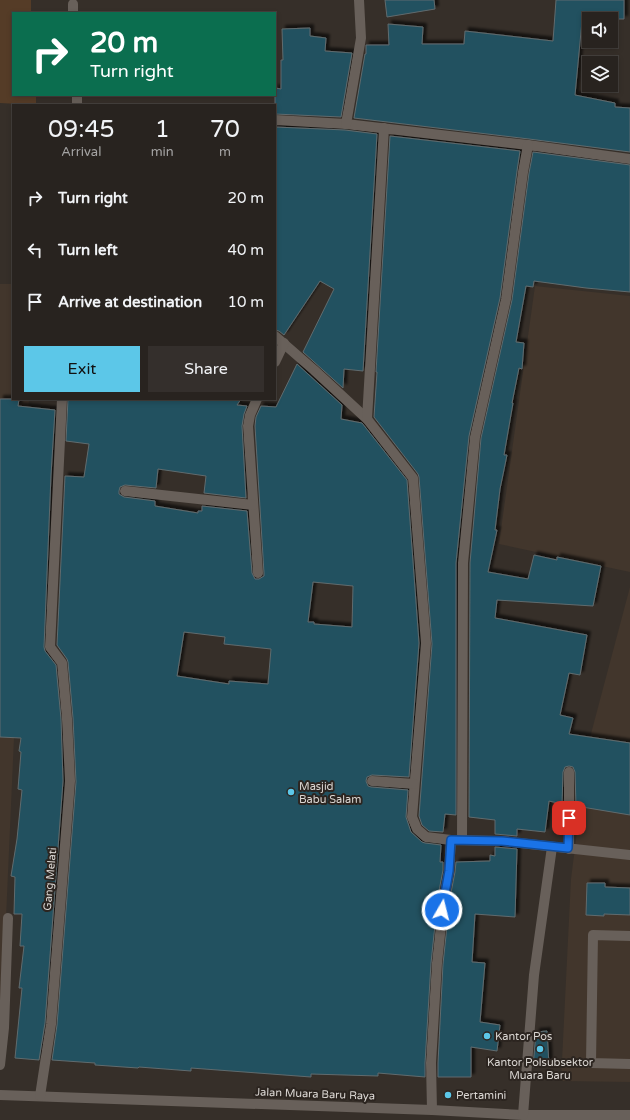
<!DOCTYPE html>
<html lang="en">
<head>
<meta charset="utf-8">
<style>
	body { margin:0; font-family:"Varela Round",sans-serif; background:#342f2c; color:#f1f3f6; height:100vh; display:flex; flex-direction:column; font-size:15px; white-space:nowrap }
	* { box-sizing:border-box; margin:0 }
	p { font-size:13px; color:#a5a4a4 }
	.icon { flex:none; width:22px; height:22px; fill:none; stroke:currentColor; stroke-width:2; stroke-linecap:round; stroke-linejoin:round }
	.map { position:relative; flex:1; overflow:hidden }
	.drawer { position:absolute; left:12px; top:104px; width:264px; height:296px; display:flex; flex-direction:column; background:#28231f; border-radius:0px; box-shadow:0 2px 6px #0003,0 0 0 1px #44403d }
	.drawer>* { flex:none }
	.top-card { position:absolute; left:12px; top:12px; width:264px; height:84px; border-radius:0px; box-shadow:0 2px 6px #0003,0 0 0 1px #44403d; background:#0b6e4f; color:#fff; overflow:hidden }
	.tools { position:absolute; left:582px; top:12px; display:grid; gap:8px }
	.tools a { display:grid; place-items:center; width:36px; height:36px; border-radius:0px; background:#28231f; box-shadow:0 2px 6px #0003,0 0 0 1px #44403d; font-size:20px }
	.pin { position:absolute; display:grid; place-items:center; width:34px; height:34px; color:#fff; margin:-17px; border-radius:8px; box-shadow:0 2px 6px #0006 }
	.me { position:absolute; width:44px; margin:-22px; rotate:8deg; stroke-linejoin:round; filter:drop-shadow(0 0 3px #0008) }
	.turn { display:flex; align-items:center; gap:14px; height:84px; padding:0 12px; font-size:18px }
	.turn .icon { width:52px; height:52px; stroke-width:2.5 }
	.turn b { display:block; font-size:28px; line-height:34px }
	.eta { display:flex; justify-content:space-evenly; align-items:center; height:68px; text-align:center }
	.eta b { font-size:24px; font-weight:600; line-height:28px }
	.button { display:flex; gap:8px; margin-top:auto; padding:8px 12px }
	.button a { flex:1; height:46px; border-radius:0px; background:#5cc7e8; color:#111; font-size:16px; font-weight:600; line-height:46px; text-align:center }
	.button a+a { background:#342f2c; color:#f1f3f6 }
	ul { padding:0; list-style:none }
	li { display:flex; align-items:center; gap:12px; height:52px; padding:0 12px }
	li div { flex:1 }
	li b { display:block; font-size:15px }
	li em { font-style:normal }
	.map>svg:first-child { display:block }
	.built { fill:#42362c }
	.green { fill:#553c27 }
	.building { fill:#225160; stroke:#606b6e; fill-rule:evenodd; filter:url(#shadow) }
	.lines { fill:none; stroke-linecap:round; stroke-linejoin:round }
	.minor { stroke:#68605a; stroke-width:10 }
	.route-casing { stroke:#114b97; stroke-width:10 }
	.route { stroke:#1a73e8; stroke-width:7 }
	.poi-dot { fill:#5cc7e8; stroke:#2c2520; stroke-width:1.5 }
	.labels { text-anchor:middle; dominant-baseline:central; stroke-width:4; stroke-linejoin:round; paint-order:stroke }
	.poi-label { font-size:11px; fill:#dbd7d3; stroke:#2c2520; text-anchor:start }
	.street-label { font-size:11px; fill:#dbd7d3; stroke:#2c2520 }
</style>
</head>
<body>
<div class="map">
<svg width="630" height="1120" viewBox="0 0 630 1120">
	<defs>
		<filter id="shadow"><feDropShadow dx="3.5" dy="-3.5" stdDeviation="1" flood-color="#0009"/></filter>
	</defs>
	<rect width="100%" height="100%" fill="#362f29"/>
	<g class="built">
		<polygon points="0,284 13,284 13,399 29,399 0,1054"/>
		<polygon points="535,286 630,296 630,572 499,544"/>
		<polygon points="630,587 630,1082 561,1081 571,879 588,745"/>
	</g>
	<polygon class="green" points="0,0 31,0 31,13 13,13 13,95 36,95 36,105 0,103"/>
	<g class="building">
		<polygon points="385,0 434,0 435,9 387,17"/>
		<polygon points="556,0 624,0 624,19 589,19 589,20 582,21 575,95 615,103 615,107 630,108 630,152 529,139 354,118 365,54 366,54 366,45 389,45 388,24 423,27 422,44 464,44 465,31 553,41"/>
		<polygon points="310,28 310,36 326,38 325,51 352,53 341,117 275,114 275,88 281,89 281,60 283,60 282,29"/>
		<polygon points="275,127 345,130 377,134 363,371 344,369 343,388 303,352 334,289 320,281 284,335 279,331 275,330"/>
		<polygon points="390,136 520,151 517,171 500,298 469,436 456,563 456,815 445,814 443,832 429,831 422,825 419,816 432,644 419,477 418,474 374,417 377,372 376,372"/>
		<polygon points="533,152 630,165 630,292 586,288 534,281 533,287 526,286 516,342 524,343 522,369 519,368 512,403 513,403 504,455 507,455 500,489 495,530 497,530 488,572 528,579 534,555 557,560 557,557 601,566 593,606 497,600 495,618 587,635 580,675 569,673 560,715 573,718 569,734 630,743 630,815 576,806 575,772 573,767 569,766 565,767 563,772 562,804 549,801 545,832 517,829 517,836 495,834 495,820 469,817 470,563 481,438 512,300 529,173"/>
		<path d="M297,364L342,405L341,419L362,423L407,480L419,643L409,777L372,775L367,777L366,781L368,786L371,787L408,790L406,817L411,832L422,842L425,843L441,845L440,862H443V870L438,896L431,963L425,1063V1077L378,1073V1076L311,1074V1077L191,1068V1071L139,1067L138,1068L95,1065V1063L52,1060L57,1025L76,782L73,718L68,662L67,659L57,645L65,476L84,477L89,444L66,441L68,399H241L237,405L247,406L244,414L242,426L246,498L204,493L206,476L158,469L156,488L125,485L120,487L119,491V494L124,497L155,501V506L198,513V511H202V506L247,511L252,573L255,579H259L264,576V573L255,426L256,417L261,406L276,407ZM313,582L353,586L352,627L314,624V622H308ZM184,632L225,637L224,644L271,649L268,684L229,681V684L177,676Z"/>
		<polygon points="0,399 19,399 18,406 55,410 51,475 44,647 45,651 56,665 61,719 63,781 45,1023 39,1060 15,1058 22,988 19,988 24,946 20,946 22,914 14,914 15,877 11,876 17,839 22,790 18,789 21,752 19,751 21,738 0,737"/>
		<polygon points="495,847 517,849 515,917 475,914 472,962 485,963 480,1022 500,1025 497,1051 471,1047 471,1077 438,1077 438,1063 443,964 450,898 455,872 456,862 490,861 490,855 495,856"/>
		<polygon points="587,883 605,883 605,887 630,888 630,915 604,914 604,916 586,915"/>
		<polygon points="547,1031 549,1065 533,1067 536,1032"/>
	</g>
	<g class="lines">
		<g class="minor">
			<polyline points="73,4 73,13"/>
			<polyline points="77,95 77,105"/>
			<polyline points="275,120 346,124 528,145 630,159"/>
			<polyline points="346,124 361,38 359,0"/>
			<polyline points="275,336 314,370 367,419 413,478 426,643 412,817 417,829 426,837 451,840 502,841 630,855"/>
			<polyline points="275,362 284,343"/>
			<polyline points="257,399 250,415 248,426 258,573"/>
			<polyline points="367,419 384,128"/>
			<polyline points="125,491 253,505"/>
			<polyline points="372,781 414,784"/>
			<polyline points="462,840 463,563 475,437 506,299 523,172 528,145"/>
			<polyline points="569,849 569,772"/>
			<polyline points="630,936 593,935 591,1063 630,1064"/>
			<polyline points="0,1065 4,1028 8,918"/>
			<polyline points="0,1095 432,1110 523,1115 630,1115"/>
			<polyline points="40,1096 51,1024 70,781 67,719 62,663 50,647 62,399"/>
			<polyline points="432,1110 431,1063 437,963 444,897 449,871 451,840"/>
			<polyline points="523,1115 534,975 552,847"/>
		</g>
	</g>
	<g class="lines">
		<defs>
			<polyline id="route" points="442,910 449,871 451,840 502,841 568,848 569,818"/>
		</defs>
		<use href="#route" class="route-casing"/>
		<use href="#route" class="route"/>
	</g>
	<g class="poi-dot">
		<circle cx="291" cy="792" r="4"/>
		<circle cx="487" cy="1036" r="4"/>
		<circle cx="540" cy="1049" r="4"/>
		<circle cx="448" cy="1095" r="4"/>
	</g>
	<g class="labels">
		<g class="poi-label">
			<text x="299" y="786">Masjid<tspan x="299" dy="13">Babu Salam</tspan></text>
			<text x="495" y="1036">Kantor Pos</text>
			<text x="540" y="1062" text-anchor="middle">Kantor Polsubsektor<tspan x="540" dy="13">Muara Baru</tspan></text>
			<text x="456" y="1095">Pertamini</text>
		</g>
		<g class="street-label">
			<text transform="translate(50 879) rotate(-85)">Gang Melati</text>
			<text transform="translate(315 1094) rotate(2)">Jalan Muara Baru Raya</text>
		</g>
	</g>
</svg>
<div class="tools">
<a><svg class="icon" aria-label="sound" viewBox="0 0 24 24"><path d="M4 9h4l5-4v14l-5-4H4zM17 9q2 3 0 6"/></svg></a>
<a><svg class="icon" aria-label="layers" viewBox="0 0 24 24"><path d="M12 4l9 5-9 5-9-5zM3 14l9 5 9-5"/></svg></a>
</div>
<div class="pin" style="left:569px;top:818px;background:#d93025"><svg class="icon" aria-label="arrive" viewBox="0 0 24 24"><path d="M6 21V4h12l-3 4 3 4H6"/></svg></div>
<svg class="me" style="left:442px;top:910px" viewBox="-20 -20 40 40"><circle r="17" fill="#1a73e8" stroke="#fff" stroke-width="3"/><path d="M0-11L8 9 0 5-8 9z" fill="#fff"/></svg>
<div class="top-card">
<div class="turn"><svg class="icon" aria-label="right" viewBox="0 0 24 24"><path d="M7 20v-9h11M14 6l5 5-5 5"/></svg><div><b>20 m</b>Turn right</div></div>
</div>
<section class="drawer">
<div class="eta">
<div><b>09:45</b><p>Arrival</p></div>
<div><b>1</b><p>min</p></div>
<div><b>70</b><p>m</p></div>
</div>
<ul>
<li><svg class="icon" aria-label="right" viewBox="0 0 24 24"><path d="M7 20v-9h11M14 6l5 5-5 5"/></svg><div><b>Turn right</b></div><em>20 m</em></li>
<li><svg class="icon" aria-label="left" viewBox="0 0 24 24"><path d="M17 20v-9H6M10 6l-5 5 5 5"/></svg><div><b>Turn left</b></div><em>40 m</em></li>
<li><svg class="icon" aria-label="arrive" viewBox="0 0 24 24"><path d="M6 21V4h12l-3 4 3 4H6"/></svg><div><b>Arrive at destination</b></div><em>10 m</em></li>
</ul>
<div class="button"><a>Exit</a><a>Share</a></div>
</section>
</div>
</body>
</html>
